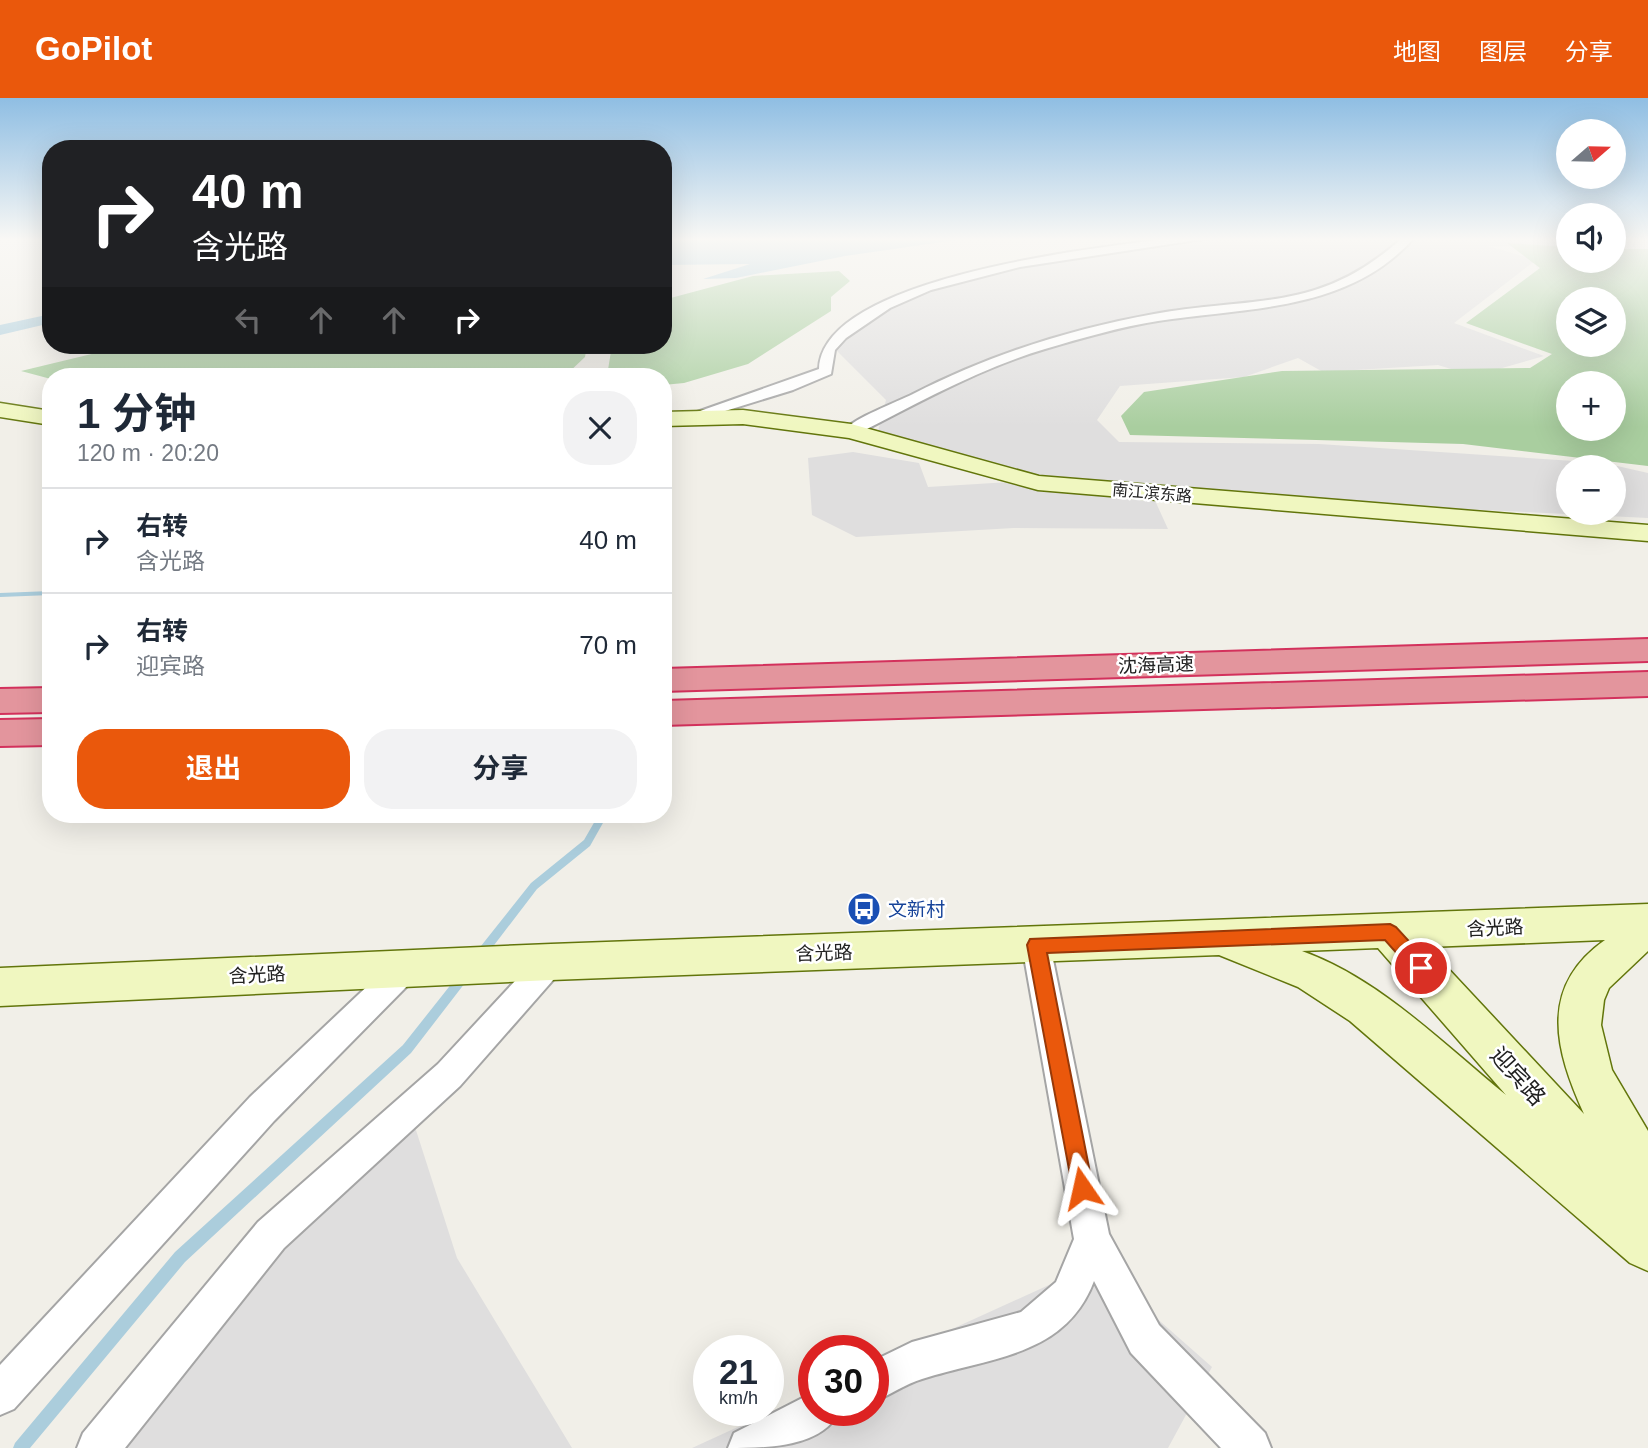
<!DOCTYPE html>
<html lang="zh">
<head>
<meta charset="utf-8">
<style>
	body { margin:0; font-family:Helvetica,"Noto Sans SC",sans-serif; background:#f2f2f3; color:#1f2937; height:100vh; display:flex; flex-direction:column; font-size:26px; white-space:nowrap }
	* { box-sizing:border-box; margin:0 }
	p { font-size:23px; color:#747a83 }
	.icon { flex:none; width:38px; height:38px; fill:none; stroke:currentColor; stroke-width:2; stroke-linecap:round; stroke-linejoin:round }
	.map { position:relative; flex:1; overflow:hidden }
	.panel { position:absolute; left:42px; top:270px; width:630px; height:455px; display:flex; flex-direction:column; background:#fff; border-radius:28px; box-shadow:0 7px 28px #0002 }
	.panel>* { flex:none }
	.guide { position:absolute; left:42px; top:42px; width:630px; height:214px; border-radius:28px; box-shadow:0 7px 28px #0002; background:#202124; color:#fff; overflow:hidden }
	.needle { width:46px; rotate:70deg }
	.controls { position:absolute; left:1556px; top:21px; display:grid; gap:14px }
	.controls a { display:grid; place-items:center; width:70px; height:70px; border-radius:50%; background:#fff; box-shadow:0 7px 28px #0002; font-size:35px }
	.speed { position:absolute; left:693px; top:1237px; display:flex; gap:14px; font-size:35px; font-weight:700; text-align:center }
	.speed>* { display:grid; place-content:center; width:91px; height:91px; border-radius:50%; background:#fff; box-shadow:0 7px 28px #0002; line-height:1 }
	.speed small { font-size:18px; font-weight:400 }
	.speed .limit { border:10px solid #d22; background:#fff; color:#111 }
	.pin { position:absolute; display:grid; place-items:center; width:60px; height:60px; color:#fff; margin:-30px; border:4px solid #fff; border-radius:50%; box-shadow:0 2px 7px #0007 }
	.me { position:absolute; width:77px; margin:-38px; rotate:349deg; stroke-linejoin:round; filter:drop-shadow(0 0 5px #0008) }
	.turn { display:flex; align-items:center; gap:24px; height:147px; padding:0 35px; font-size:32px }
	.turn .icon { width:91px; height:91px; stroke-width:2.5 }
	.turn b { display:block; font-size:49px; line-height:60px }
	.lanes { display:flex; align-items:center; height:66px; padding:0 35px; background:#0003; justify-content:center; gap:35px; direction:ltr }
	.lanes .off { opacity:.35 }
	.round { display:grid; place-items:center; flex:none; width:74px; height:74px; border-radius:28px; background:#f2f2f3 }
	.head { display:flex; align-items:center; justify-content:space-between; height:119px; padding:0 35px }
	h1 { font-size:42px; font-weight:700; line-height:52px }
	.primary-button { display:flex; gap:14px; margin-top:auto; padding:14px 35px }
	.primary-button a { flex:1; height:80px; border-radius:28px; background:#ea580c; color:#fff; font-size:28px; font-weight:700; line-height:80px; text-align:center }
	.primary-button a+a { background:#f2f2f3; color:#1f2937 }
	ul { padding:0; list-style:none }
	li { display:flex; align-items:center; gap:21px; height:105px; padding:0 35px; border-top:2px solid #e0e1e3 }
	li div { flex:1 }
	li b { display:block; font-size:26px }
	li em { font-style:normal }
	header { display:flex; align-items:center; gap:42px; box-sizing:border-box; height:98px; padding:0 35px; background:#ea580c; color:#fff }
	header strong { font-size:33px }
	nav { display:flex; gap:38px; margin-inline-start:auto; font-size:24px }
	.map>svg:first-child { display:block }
	.residential { fill:#dfdede; fill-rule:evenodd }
	.forest { fill:#a9ce9f; fill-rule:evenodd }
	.water { fill:#abcddc }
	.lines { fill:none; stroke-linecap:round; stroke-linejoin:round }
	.stream { fill:#abcddc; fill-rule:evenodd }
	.street-casing { stroke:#a5a5a5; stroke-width:4 }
	.secondary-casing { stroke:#62750b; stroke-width:3 }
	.highway-casing { stroke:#d3315c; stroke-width:4 }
	.street { fill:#fff; fill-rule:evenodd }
	.secondary { fill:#f0f7c0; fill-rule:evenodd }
	.highway { fill:#e3959d; fill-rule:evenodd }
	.route { fill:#ea580c; stroke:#983908; stroke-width:2 }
	.labels { text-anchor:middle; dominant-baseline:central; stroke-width:5; stroke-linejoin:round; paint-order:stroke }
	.far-street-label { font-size:16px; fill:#212121; stroke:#fff }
	.street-label { font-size:19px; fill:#212121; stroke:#fff }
	.transit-label { font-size:19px; fill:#164399; stroke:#fff; text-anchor:start }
	.near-street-label { font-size:23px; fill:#212121; stroke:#fff }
</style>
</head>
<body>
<header>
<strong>GoPilot</strong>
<nav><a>地图</a><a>图层</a><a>分享</a></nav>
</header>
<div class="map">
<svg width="1648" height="1350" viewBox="0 0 1648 1350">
	<rect width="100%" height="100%" fill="#f1efe8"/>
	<g class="residential">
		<path d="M1227,140H1568V149L1488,148L1536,162L1454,225L1544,258L1474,278L1438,267L1323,274L1298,260L1244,279L1120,288L1097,322L1119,344L1319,346L1604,365L1648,375V420L1152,396L1168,431L1014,430L856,439L812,417L808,360L853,354L919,365L928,389L1026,383L878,333L886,302L836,252L859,228L906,200L1001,173ZM1568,369H1614V415H1568Z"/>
		<polygon points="406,1001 457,1160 572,1350 85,1350"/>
		<polygon points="1095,1166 1212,1269 1168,1350 692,1350 814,1294 814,1312 873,1312 873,1267"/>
	</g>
	<g class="forest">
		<path d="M1507,145L1568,149V163H1614V151H1648V368L1463,346L1130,337L1121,318L1144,294L1282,273L1530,270L1552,256L1466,225L1540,170ZM1568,201H1614V247H1568ZM1568,285H1614V331H1568Z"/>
		<polygon points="839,173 850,183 831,199 831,213 748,266 684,285 663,287 663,278 607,278 612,247 663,247 663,202 753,178"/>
		<polygon points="129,247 587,247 585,259 565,278 222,278 207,272 188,278 51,278 51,281 21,273"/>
	</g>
	<g class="water">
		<polygon points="663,140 970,140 845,158 736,180 703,181 750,166 663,167"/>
		<polygon points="51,216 51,225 0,237 0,227"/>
	</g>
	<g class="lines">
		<g class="stream">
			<polygon points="51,493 51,497 0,499 0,495"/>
			<polygon points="599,716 608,716 590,748 537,791 485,859 481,861 477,859 476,856 477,853 531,785 584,742"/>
			<polygon points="464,873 468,875 469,878 468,881 411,955 185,1164 30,1350 13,1350 15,1345 175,1154 403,947 460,875"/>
		</g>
		<defs>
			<g id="street">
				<path d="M1174,140H1210L1020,169L931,192L890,210L846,240L835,252L831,276L793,292L696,322L691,324L683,319L819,271C822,178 1103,149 1174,140Z"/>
				<path d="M1402,140H1414C1348,214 1249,209 1158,223C1120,229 1082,240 1045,251C978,271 918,305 857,336H845L843,333C856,319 895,305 913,296C989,257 1070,231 1154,216C1254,198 1320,215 1402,140Z"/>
				<path d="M1036,835L1046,838L1050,847L1109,1136L1159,1227L1265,1335L1271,1350H1221L1131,1255L1094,1183C1065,1259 990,1259 922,1281C905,1286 890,1297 873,1304V1263L912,1244L1021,1214L1056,1184L1074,1141L1022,847L1026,838Z"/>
				<polygon points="551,851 561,855 566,864 561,873 460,988 284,1150 125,1350 77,1350 83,1335 258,1124 438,966 541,855"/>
				<polygon points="405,858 415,862 420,871 415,880 274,1023 14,1311 0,1317 0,1267 250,999 395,862"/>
				<path d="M814,1294V1312H840C823,1350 766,1350 728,1350L734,1335Z"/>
			</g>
			<g id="secondary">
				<polygon points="0,305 51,313 51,327 0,319"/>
				<polygon points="743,312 851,326 1039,378 1648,427 1648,443 1038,392 849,340 743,326 663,328 663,314"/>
				<path d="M1648,806V853L1609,890L1604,902L1601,927L1612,972L1648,1033V1173L1630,1165L1350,923L1298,889L1219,857L551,882L0,908V870L551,846ZM1605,842C1538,889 1555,952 1584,1016L1428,849ZM1378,850L1506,997C1443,946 1380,881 1302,853Z"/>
			</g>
			<g id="highway">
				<polygon points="1648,541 1648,563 663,593 663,571"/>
				<polygon points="1648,574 1648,598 663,627 663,603"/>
				<polygon points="51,590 51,614 0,615 0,591"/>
				<polygon points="51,621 51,647 0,648 0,622"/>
			</g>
		</defs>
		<use href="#street" class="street-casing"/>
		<use href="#secondary" class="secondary-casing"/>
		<use href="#highway" class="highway-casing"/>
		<use href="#street" class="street"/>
		<use href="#secondary" class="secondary"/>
		<use href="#highway" class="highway"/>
	</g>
	<linearGradient id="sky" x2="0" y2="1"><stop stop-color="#8fbee3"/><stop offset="0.43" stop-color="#f9f8f5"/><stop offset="1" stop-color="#f9f8f5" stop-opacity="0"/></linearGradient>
	<rect width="1648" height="329" fill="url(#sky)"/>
	<polygon class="route" points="1390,826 1396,829 1428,864 1431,870 1428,876 1421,878 1415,876 1385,842 1047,855 1093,1090 1090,1098 1082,1101 1074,1098 1027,847 1030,841"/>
	<defs>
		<symbol id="bus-disc" viewBox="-11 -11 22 22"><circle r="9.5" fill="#1a4fb4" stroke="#fff"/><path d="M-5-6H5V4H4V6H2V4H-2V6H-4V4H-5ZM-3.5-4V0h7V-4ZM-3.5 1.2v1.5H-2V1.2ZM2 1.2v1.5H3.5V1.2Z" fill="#fff"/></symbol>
	</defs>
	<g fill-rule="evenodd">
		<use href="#bus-disc" x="845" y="792" width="38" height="38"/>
	</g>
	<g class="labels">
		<g class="far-street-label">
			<text transform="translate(1152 395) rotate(5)">南江滨东路</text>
		</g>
		<g class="street-label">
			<text transform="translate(1156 567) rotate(-2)">沈海高速</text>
			<text transform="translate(1495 830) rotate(-3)">含光路</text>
			<text transform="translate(824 855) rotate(-2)">含光路</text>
			<text transform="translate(257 877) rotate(-3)">含光路</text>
		</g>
		<g class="transit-label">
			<text x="888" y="811">文新村</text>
		</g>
		<g class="near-street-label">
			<text transform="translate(1518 978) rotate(48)">迎宾路</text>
		</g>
	</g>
</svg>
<div class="controls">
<a><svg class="needle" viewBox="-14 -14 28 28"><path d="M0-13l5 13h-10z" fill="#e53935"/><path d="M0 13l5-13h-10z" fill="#747a83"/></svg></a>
<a><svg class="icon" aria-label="sound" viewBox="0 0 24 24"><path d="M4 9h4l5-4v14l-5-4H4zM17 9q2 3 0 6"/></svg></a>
<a><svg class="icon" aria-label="layers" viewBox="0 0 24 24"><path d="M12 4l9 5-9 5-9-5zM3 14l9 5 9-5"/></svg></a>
<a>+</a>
<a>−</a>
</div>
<div class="speed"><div>21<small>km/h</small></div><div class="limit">30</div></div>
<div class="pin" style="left:1421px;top:870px;background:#d93025"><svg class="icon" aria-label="arrive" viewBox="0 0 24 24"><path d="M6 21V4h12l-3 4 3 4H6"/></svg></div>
<svg class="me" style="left:1082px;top:1090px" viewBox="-20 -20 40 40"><path d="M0-17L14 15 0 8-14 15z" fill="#ea580c" stroke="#fff" stroke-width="4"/></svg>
<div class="guide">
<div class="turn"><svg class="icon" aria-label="right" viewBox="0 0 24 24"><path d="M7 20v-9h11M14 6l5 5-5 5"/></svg><div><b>40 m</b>含光路</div></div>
<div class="lanes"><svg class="icon off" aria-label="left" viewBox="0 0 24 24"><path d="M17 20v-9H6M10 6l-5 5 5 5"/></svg><svg class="icon off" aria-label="ahead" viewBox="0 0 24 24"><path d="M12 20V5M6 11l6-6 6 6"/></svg><svg class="icon off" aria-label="ahead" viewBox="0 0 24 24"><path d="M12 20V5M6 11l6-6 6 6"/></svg><svg class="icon" aria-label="right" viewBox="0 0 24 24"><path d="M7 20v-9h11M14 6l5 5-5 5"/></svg></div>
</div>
<section class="panel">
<div class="head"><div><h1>1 分钟</h1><p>120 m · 20:20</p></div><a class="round"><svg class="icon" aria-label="close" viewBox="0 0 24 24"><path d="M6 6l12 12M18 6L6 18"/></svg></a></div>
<ul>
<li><svg class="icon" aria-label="right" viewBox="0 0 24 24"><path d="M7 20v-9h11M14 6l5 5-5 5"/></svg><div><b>右转</b><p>含光路</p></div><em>40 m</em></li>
<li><svg class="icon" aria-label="right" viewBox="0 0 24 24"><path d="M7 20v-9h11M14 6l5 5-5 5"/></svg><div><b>右转</b><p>迎宾路</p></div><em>70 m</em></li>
</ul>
<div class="primary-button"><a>退出</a><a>分享</a></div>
</section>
</div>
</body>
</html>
